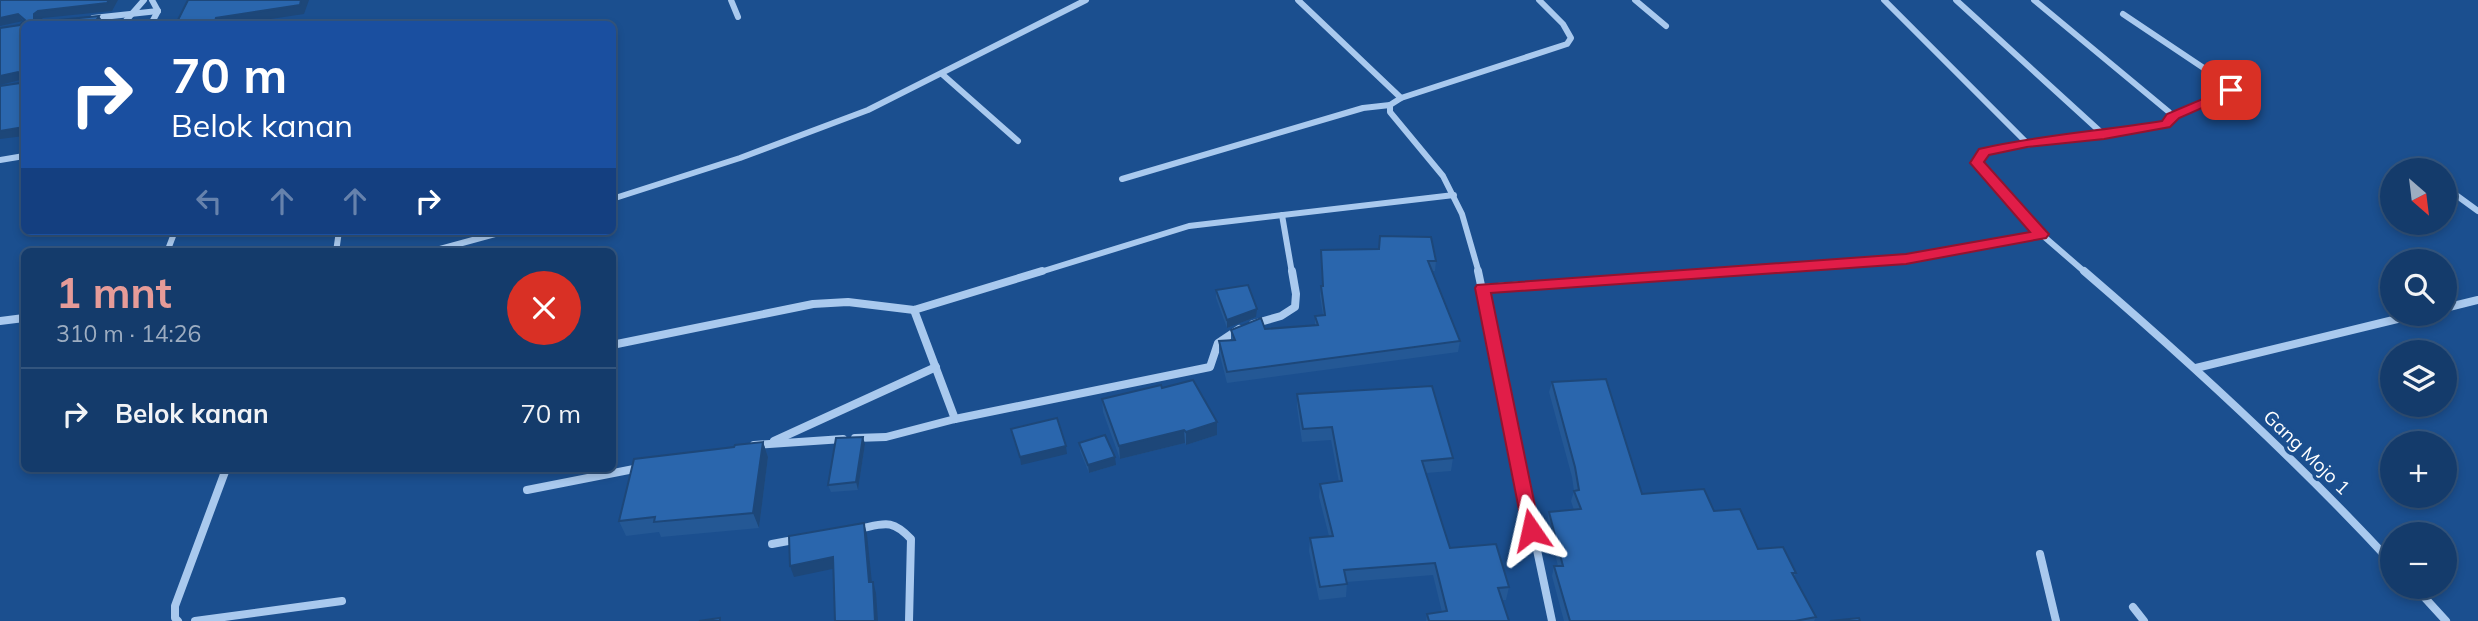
<!DOCTYPE html>
<html lang="id">
<head>
<meta charset="utf-8">
<style>
	body { margin:0; font-family:Mulish,sans-serif; background:#1d4271; color:#f1f3f6; height:100vh; display:flex; flex-direction:column; font-size:26px; white-space:nowrap }
	* { box-sizing:border-box; margin:0 }
	p { font-size:23px; color:#9dadc1 }
	.icon { flex:none; width:38px; height:38px; fill:none; stroke:currentColor; stroke-width:2; stroke-linecap:round; stroke-linejoin:round }
	.map { position:relative; flex:1; overflow:hidden }
	.sheet { position:absolute; left:21px; top:248px; width:595px; height:224px; display:flex; flex-direction:column; background:#143b6b; border-radius:10px; box-shadow:0 4px 10px #0003,0 0 0 2px #33557e }
	.sheet>* { flex:none }
	.hud { position:absolute; left:21px; top:21px; width:595px; height:214px; border-radius:10px; box-shadow:0 4px 10px #0003,0 0 0 2px #33557e; background:#1a4fa0; color:#fff; overflow:hidden }
	.needle { width:46px; rotate:152deg }
	.fabs { position:absolute; left:2380px; top:158px; display:grid; gap:14px }
	.fabs a { display:grid; place-items:center; width:77px; height:77px; border-radius:50%; background:#143b6b; box-shadow:0 4px 10px #0003,0 0 0 2px #33557e; font-size:35px }
	.pin { position:absolute; display:grid; place-items:center; width:60px; height:60px; color:#fff; margin:-30px; border-radius:14px; box-shadow:0 4px 10px #0006 }
	.me { position:absolute; width:77px; margin:-38px; rotate:349deg; stroke-linejoin:round; filter:drop-shadow(0 0 5px #0008) }
	.turn { display:flex; align-items:center; gap:24px; height:147px; padding:0 35px; font-size:32px }
	.turn .icon { width:91px; height:91px; stroke-width:2.5 }
	.turn b { display:block; font-size:49px; line-height:60px }
	.lanes { display:flex; align-items:center; height:66px; padding:0 35px; background:#0003; justify-content:center; gap:35px; direction:ltr }
	.lanes .off { opacity:.35 }
	.round { display:grid; place-items:center; flex:none; width:74px; height:74px; border-radius:37px; background:#1d4271 }
	.overview { display:flex; align-items:center; justify-content:space-between; height:119px; padding:0 35px }
	h1 { font-size:42px; font-weight:700; line-height:52px; color:#e69b98 }
	ul { padding:0; list-style:none }
	li { display:flex; align-items:center; gap:21px; height:91px; padding:0 35px; border-top:2px solid #33557e }
	li div { flex:1 }
	li b { display:block; font-size:26px }
	li em { font-style:normal }
	.map>svg:first-child { display:block }
	.lines { fill:none; stroke-linecap:round; stroke-linejoin:round }
	.minor-far1 { stroke:#a9c9ee; stroke-width:6 }
	.minor { stroke:#a9c9ee; stroke-width:8 }
	.wall { fill:#245895 }
	.shaded-wall { fill:#1d4779 }
	.building { fill:#2a66ad; stroke:#1d4779; stroke-width:2 }
	.route { fill:#e11d48; stroke:#92132f; stroke-width:2 }
	.labels { text-anchor:middle; dominant-baseline:central; stroke-width:7; stroke-linejoin:round; paint-order:stroke }
	.street-label { font-size:19px; fill:#fff; stroke:#1b4f8f }
</style>
</head>
<body>
<div class="map">
<svg width="2478" height="621" viewBox="0 0 2478 621">
	<rect width="100%" height="100%" fill="#1b4f8f"/>
	<g class="lines">
		<g class="minor-far1">
			<polyline points="731,0 738,17"/>
			<polyline points="1298,0 1401,98"/>
			<polyline points="1635,0 1666,26"/>
			<polyline points="1884,0 2027,143"/>
			<polyline points="1956,0 2104,135"/>
			<polyline points="2034,0 2169,112 2173,120 2166,124 1989,150 1980,156 1977,163 2041,234 2086,273"/>
			<polyline points="2123,14 2229,85 2231,90 2171,117"/>
			<polyline points="93,18 158,11"/>
			<polyline points="123,24 144,0"/>
			<polyline points="151,24 158,11 152,0"/>
			<polyline points="942,74 1018,141"/>
			<polyline points="0,160 24,156"/>
			<polyline points="2420,168 2422,170"/>
			<polyline points="1122,179 1363,108 1390,105"/>
			<polyline points="2445,187 2478,211"/>
			<polyline points="612,199 740,158 868,110 1086,0"/>
			<polyline points="1282,215 1292,273"/>
			<polyline points="167,252 175,231"/>
			<polyline points="336,252 339,231"/>
			<polyline points="429,252 506,231"/>
			<polyline points="1037,273 1189,226 1454,195"/>
			<polyline points="1479,273 1462,214 1443,176 1390,112 1390,105 1401,98 1567,44 1571,38 1563,24 1539,0"/>
			<polyline points="1708,273 1906,259 2041,234"/>
		</g>
		<g class="minor">
			<polyline points="1478,271 1552,621"/>
			<path d="M2084,271C2191,363 2296,459 2392,563"/>
			<polyline points="1483,288 1734,271"/>
			<polyline points="2445,308 2478,300"/>
			<polyline points="914,310 955,419"/>
			<polyline points="0,321 24,318"/>
			<polyline points="1253,324 1281,316 1295,307 1296,294 1292,271"/>
			<polyline points="612,345 813,304 848,302 914,310 1042,271"/>
			<polyline points="2196,368 2422,313"/>
			<polyline points="855,438 886,437 955,419 1210,367 1218,343 1239,329"/>
			<polyline points="774,441 936,367"/>
			<polyline points="754,445 843,439"/>
			<polyline points="527,490 639,468"/>
			<path d="M858,529C884,524 891,518 911,539L909,621"/>
			<polyline points="772,544 799,539"/>
			<polyline points="2040,554 2056,621"/>
			<polyline points="2414,586 2446,621"/>
			<polyline points="2133,607 2144,621"/>
			<polyline points="178,621 175,618 175,606 226,469"/>
			<polyline points="195,621 342,601"/>
		</g>
	</g>
	<g class="wall">
		<polygon points="1380,236 1436,261 1435,271 1432,271 1460,341 1458,352 1227,383 1219,352 1219,341 1231,340 1231,330 1265,329 1315,325 1315,316 1323,315 1320,296 1321,286 1322,286 1321,250 1379,249"/>
		<polygon points="1216,290 1256,317 1227,328 1216,298"/>
		<polygon points="1552,382 1642,494 1714,511 1758,549 1796,573 1794,577 1816,617 1814,621 1564,621 1552,576 1554,566 1558,566 1547,522 1549,512 1574,510 1571,501 1574,491 1572,477 1549,392"/>
		<polygon points="1162,388 1217,422 1217,435 1186,445 1185,443 1120,459 1103,412 1102,399"/>
		<polygon points="1297,394 1453,458 1451,471 1426,473 1450,548 1509,587 1506,600 1502,600 1509,621 1426,621 1427,614 1442,612 1433,575 1347,582 1346,597 1319,600 1309,551 1310,538 1329,536 1319,497 1320,484 1339,482 1331,440 1302,442 1297,407"/>
		<polygon points="763,442 768,457 759,528 661,537 659,532 626,536 619,521 734,447"/>
		<polygon points="1079,443 1116,465 1089,473 1080,451"/>
		<polygon points="865,444 858,490 831,492 828,485"/>
	</g>
	<g class="shaded-wall">
		<polygon points="109,0 118,0 112,11 43,18 39,21 39,24 34,19 34,14 38,11"/>
		<polygon points="301,0 309,0 304,14 238,24 214,24 216,18"/>
		<polygon points="18,14 23,21 0,26 0,18"/>
		<polygon points="99,16 104,23 103,24 94,24"/>
		<polygon points="18,72 24,79 0,85 0,76"/>
		<polygon points="24,127 24,136 0,139 0,131"/>
		<polygon points="1257,309 1256,317 1227,328 1227,320"/>
		<polygon points="1217,422 1217,435 1186,445 1186,432"/>
		<polygon points="1184,430 1185,443 1120,459 1119,446"/>
		<polygon points="863,437 865,444 858,490 856,482"/>
		<polygon points="763,442 768,457 759,528 753,513"/>
		<polygon points="1066,446 1067,454 1021,465 1020,457"/>
		<polygon points="1115,457 1116,465 1089,473 1088,465"/>
		<polygon points="864,523 867,534 873,593 869,582"/>
		<polygon points="833,557 837,568 794,577 790,566"/>
		<polygon points="873,582 876,593 878,621 875,621"/>
	</g>
	<g class="building">
		<polygon points="0,0 109,0 107,3 38,11 34,14 34,19 39,22 99,16 94,24 24,24 24,127 0,131 0,86 20,83 24,77 18,72 0,76 0,28 20,25 25,20 18,14 0,18"/>
		<polygon points="188,0 301,0 300,5 216,18 214,24 176,24"/>
		<polygon points="1380,236 1431,237 1436,261 1428,261 1460,341 1227,372 1219,341 1235,340 1231,330 1261,318 1265,329 1318,325 1315,316 1325,315 1321,286 1323,286 1321,250 1379,249"/>
		<polygon points="1248,285 1257,309 1227,320 1216,290"/>
		<polygon points="1606,379 1642,494 1704,489 1714,511 1740,509 1758,549 1783,547 1796,573 1792,573 1816,617 1795,621 1570,621 1554,566 1563,566 1549,512 1581,509 1574,491 1579,490 1575,467 1552,382"/>
		<polygon points="1193,380 1217,422 1186,432 1184,430 1119,446 1102,399 1161,385 1162,388"/>
		<polygon points="1432,386 1453,458 1422,461 1450,548 1496,544 1509,587 1498,588 1509,621 1429,621 1427,614 1447,611 1435,563 1344,570 1347,584 1320,587 1310,538 1333,536 1320,484 1342,481 1332,427 1303,429 1297,394"/>
		<polygon points="1057,418 1066,446 1020,457 1011,429"/>
		<polygon points="1105,435 1115,457 1088,465 1079,443"/>
		<polygon points="863,437 856,482 828,485 836,438"/>
		<polygon points="763,442 753,513 654,522 655,517 619,521 634,459 734,447 735,445"/>
		<polygon points="864,523 869,582 873,582 875,621 835,621 833,557 790,566 789,536"/>
		<polygon points="720,618 720,621 699,621"/>
		<polygon points="1859,618 1860,621 1830,621"/>
	</g>
	<path class="route" d="M2231,87L2236,88V93L2179,118L2170,127L2104,139L2027,147L1989,155L1984,162L2046,231L2049,234L2046,238L1906,264L1491,293L1540,530L1538,535L1531,537L1524,535L1475,288L1477,285L1906,254L2030,232L1970,163L1979,149C2039,135 2101,131 2162,121L2167,114Z"/>
	<g class="labels">
		<g class="street-label">
			<text transform="translate(2307 452) rotate(44)">Gang Mojo 1</text>
		</g>
	</g>
</svg>
<div class="fabs">
<a><svg class="needle" viewBox="-14 -14 28 28"><path d="M0-13l5 13h-10z" fill="#e53935"/><path d="M0 13l5-13h-10z" fill="#9dadc1"/></svg></a>
<a><svg class="icon" aria-label="search" viewBox="0 0 24 24"><circle cx="10" cy="10" r="6"/><path d="M15 15l6 6"/></svg></a>
<a><svg class="icon" aria-label="layers" viewBox="0 0 24 24"><path d="M12 4l9 5-9 5-9-5zM3 14l9 5 9-5"/></svg></a>
<a>+</a>
<a>−</a>
</div>
<div class="pin" style="left:2231px;top:90px;background:#d93025"><svg class="icon" aria-label="arrive" viewBox="0 0 24 24"><path d="M6 21V4h12l-3 4 3 4H6"/></svg></div>
<svg class="me" style="left:1531px;top:530px" viewBox="-20 -20 40 40"><path d="M0-17L14 15 0 8-14 15z" fill="#e11d48" stroke="#fff" stroke-width="4"/></svg>
<div class="hud">
<div class="turn"><svg class="icon" aria-label="right" viewBox="0 0 24 24"><path d="M7 20v-9h11M14 6l5 5-5 5"/></svg><div><b>70 m</b>Belok kanan</div></div>
<div class="lanes"><svg class="icon off" aria-label="left" viewBox="0 0 24 24"><path d="M17 20v-9H6M10 6l-5 5 5 5"/></svg><svg class="icon off" aria-label="ahead" viewBox="0 0 24 24"><path d="M12 20V5M6 11l6-6 6 6"/></svg><svg class="icon off" aria-label="ahead" viewBox="0 0 24 24"><path d="M12 20V5M6 11l6-6 6 6"/></svg><svg class="icon" aria-label="right" viewBox="0 0 24 24"><path d="M7 20v-9h11M14 6l5 5-5 5"/></svg></div>
</div>
<section class="sheet">
<div class="overview"><div><h1>1 mnt</h1><p>310 m · 14:26</p></div><a class="round" style="background:#d93025;color:#fff"><svg class="icon" aria-label="close" viewBox="0 0 24 24"><path d="M6 6l12 12M18 6L6 18"/></svg></a></div>
<ul>
<li><svg class="icon" aria-label="right" viewBox="0 0 24 24"><path d="M7 20v-9h11M14 6l5 5-5 5"/></svg><div><b>Belok kanan</b></div><em>70 m</em></li>
</ul>
</section>
</div>
</body>
</html>
